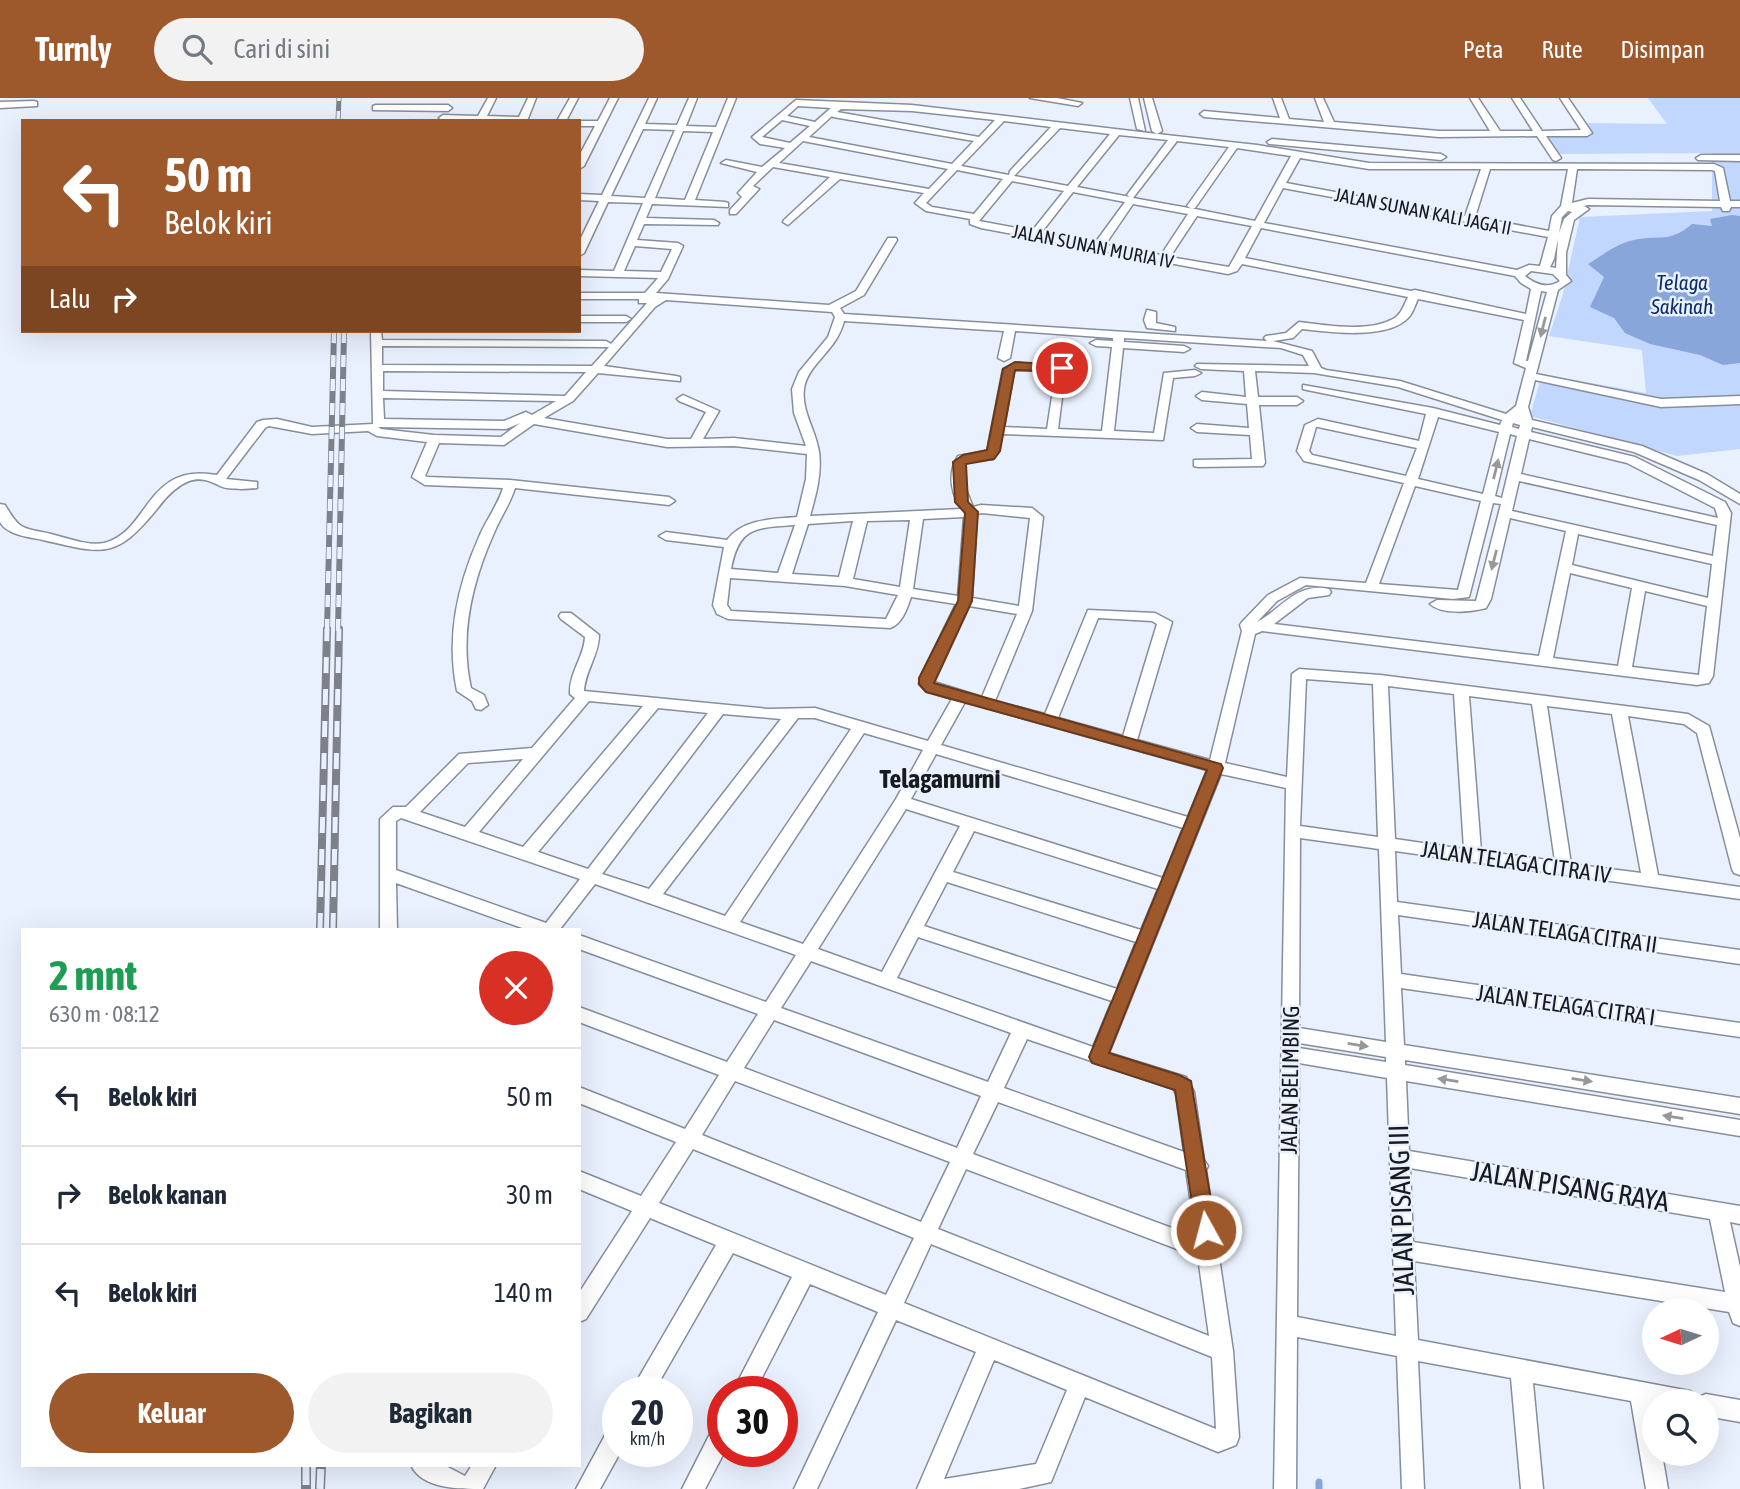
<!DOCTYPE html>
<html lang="id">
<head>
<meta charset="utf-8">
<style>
	body { margin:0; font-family:"Asap Condensed",sans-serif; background:#f2f2f3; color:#1f2937; height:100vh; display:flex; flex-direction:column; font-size:26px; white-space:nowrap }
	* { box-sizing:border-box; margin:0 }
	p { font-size:23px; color:#747a83 }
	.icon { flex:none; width:38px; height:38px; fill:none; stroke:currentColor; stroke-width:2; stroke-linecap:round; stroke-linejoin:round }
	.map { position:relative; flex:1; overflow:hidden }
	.side { position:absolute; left:21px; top:830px; width:560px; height:539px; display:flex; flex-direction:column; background:#fff; border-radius:0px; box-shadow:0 7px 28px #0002 }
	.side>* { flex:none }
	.hud { position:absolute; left:21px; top:21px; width:560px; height:214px; border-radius:0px; box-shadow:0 7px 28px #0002; background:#9d582b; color:#fff; overflow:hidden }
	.needle { width:46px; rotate:266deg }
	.controls { position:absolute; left:1642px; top:1200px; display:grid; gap:14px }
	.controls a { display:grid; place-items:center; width:77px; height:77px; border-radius:50%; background:#fff; box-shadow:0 7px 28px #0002; font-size:35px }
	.speed { position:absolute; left:602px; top:1278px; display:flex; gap:14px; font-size:35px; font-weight:700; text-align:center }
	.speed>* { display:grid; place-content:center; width:91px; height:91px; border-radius:50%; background:#fff; box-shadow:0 7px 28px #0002; line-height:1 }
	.speed small { font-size:18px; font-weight:400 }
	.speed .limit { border:10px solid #d22; background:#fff; color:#111 }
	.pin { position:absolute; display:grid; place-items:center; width:60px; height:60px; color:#fff; margin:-30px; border:4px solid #fff; border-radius:50%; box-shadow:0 2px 7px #0007 }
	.me { position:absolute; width:77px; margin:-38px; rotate:353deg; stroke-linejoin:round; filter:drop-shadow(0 0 5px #0008) }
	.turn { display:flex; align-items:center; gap:24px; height:147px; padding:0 28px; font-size:32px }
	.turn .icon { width:91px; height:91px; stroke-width:2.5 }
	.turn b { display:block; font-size:49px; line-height:60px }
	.then { display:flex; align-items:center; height:66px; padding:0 28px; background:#0003; gap:14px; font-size:26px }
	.round { display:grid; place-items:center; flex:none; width:74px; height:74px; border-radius:37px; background:#f2f2f3 }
	.overview { display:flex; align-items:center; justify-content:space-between; height:119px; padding:0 28px }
	h1 { font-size:42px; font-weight:700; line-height:52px; color:#1e9e55 }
	.primary-button { display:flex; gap:14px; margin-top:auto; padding:14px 28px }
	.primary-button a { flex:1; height:80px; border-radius:42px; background:#9d582b; color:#fff; font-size:28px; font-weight:700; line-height:80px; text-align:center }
	.primary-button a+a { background:#f2f2f3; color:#1f2937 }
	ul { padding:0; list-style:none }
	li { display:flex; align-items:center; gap:21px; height:98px; padding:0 28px; border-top:2px solid #e0e1e3 }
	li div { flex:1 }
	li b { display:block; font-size:26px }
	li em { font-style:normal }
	header { display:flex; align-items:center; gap:42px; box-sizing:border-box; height:98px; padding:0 35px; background:#9d582b; color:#fff }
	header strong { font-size:33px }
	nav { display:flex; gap:38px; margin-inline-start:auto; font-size:24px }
	.search { width:490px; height:63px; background:#f2f2f3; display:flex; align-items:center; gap:18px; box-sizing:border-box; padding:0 24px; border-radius:38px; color:#747a83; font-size:26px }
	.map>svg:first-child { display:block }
	.green { fill:#c1d7fd }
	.water { fill:#88a6d9 }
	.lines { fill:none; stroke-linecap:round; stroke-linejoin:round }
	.stream { stroke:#88a6d9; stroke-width:7 }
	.street-casing { stroke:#868e9c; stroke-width:3 }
	.street { fill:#fff; fill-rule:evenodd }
	.rail-far3-casing { stroke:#7c818a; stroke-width:5 }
	.rail-far2-casing { stroke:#7c818a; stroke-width:6 }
	.rail-far1-casing { stroke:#7c818a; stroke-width:8 }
	.rail-casing { stroke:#7c818a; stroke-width:10 }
	.rail-far3 { stroke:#eaf1fe; stroke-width:3.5; stroke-dasharray:10; stroke-linecap:butt }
	.rail-far2 { stroke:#eaf1fe; stroke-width:4.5; stroke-dasharray:12; stroke-linecap:butt }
	.rail-far1 { stroke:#eaf1fe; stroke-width:5; stroke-dasharray:16; stroke-linecap:butt }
	.rail { stroke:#eaf1fe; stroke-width:7; stroke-dasharray:20; stroke-linecap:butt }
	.oneway { fill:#97989a }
	.route { fill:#9d582b; stroke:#66391c; stroke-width:2 }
	.labels { text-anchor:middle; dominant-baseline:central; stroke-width:5; stroke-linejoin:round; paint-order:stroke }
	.far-street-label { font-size:19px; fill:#171a1f; stroke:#eaf1fe }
	.far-water-label { font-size:21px; font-style:italic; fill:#0c2d69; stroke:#eaf1fe }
	.street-label { font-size:23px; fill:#171a1f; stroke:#eaf1fe }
	.quarter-label { font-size:26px; font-weight:bold; fill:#171a1f; stroke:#eaf1fe }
	.near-street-label { font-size:28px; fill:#171a1f; stroke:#eaf1fe }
</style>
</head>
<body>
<header>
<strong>Turnly</strong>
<div class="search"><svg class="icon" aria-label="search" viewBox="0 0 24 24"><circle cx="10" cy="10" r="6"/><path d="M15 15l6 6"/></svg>Cari di sini</div>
<nav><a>Peta</a><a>Rute</a><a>Disimpan</a></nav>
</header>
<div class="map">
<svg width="1740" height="1391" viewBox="0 0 1740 1391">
	<rect width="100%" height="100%" fill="#eaf1fe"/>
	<polygon class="green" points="1648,0 1740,0 1740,351 1677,358 1530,318 1542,276 1646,295 1642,252 1549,238 1563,196 1580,119 1712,113 1712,55 1556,56 1544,36 1592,36 1584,25 1667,26"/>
	<path class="water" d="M1732,117L1740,118V265L1723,267L1700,257L1650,246L1625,235L1614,220L1590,209L1604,179L1588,166C1603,157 1617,145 1634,142C1661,136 1668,146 1692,126L1712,128L1710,121Z"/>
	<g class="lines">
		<polyline class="stream" points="1319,1384 1319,1391"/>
		<defs>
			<g id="street">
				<polygon points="488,0 496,0 487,18 519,19 528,0 536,0 527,23 443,23 439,20 443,17 478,18"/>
				<polygon points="570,0 578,0 566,23 557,23"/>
				<polygon points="610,0 618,0 584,68 579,71 579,58 595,28 579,28 577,23 598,23"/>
				<path d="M649,0H657L645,26L677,27L689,0H697L686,28L716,29L728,0H736L695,102L725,104L728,105V109L652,106L646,120L714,122L719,125L718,127L644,126L637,142L678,145L683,148L668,181L656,195L829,207L856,193L888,140H896L897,142L864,197L840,210L844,216L1267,243L1264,240L1266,238L1286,235L1299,224C1326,227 1367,235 1393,221C1401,217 1404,207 1408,199L1242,166L1237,173L1228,176L981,130L970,126V121L926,113L915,105L924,95L840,81L788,127L783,124L784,122L830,79L773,69L753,88L759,91L736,116H730V112L742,99L738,95L757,74L721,65L726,62L762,69L785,50L760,46L752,39L796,2L912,7L1157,36L1152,33L1144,0H1152L1162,33L1157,36L1257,47L1369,65L1714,66L1723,70L1730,103H1740V109H1731L1729,113H1723L1721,109L1588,107L1577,110L1584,108L1589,111L1574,122L1566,155V177L1571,183L1558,192L1536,276L1661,301L1740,298V306L1661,309L1535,282L1528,309L1532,322L1642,348L1707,376L1740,396V406L1699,382L1634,354L1532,329L1531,334L1635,359L1725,404L1731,415L1713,578L1709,585L1697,587L1262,533L1255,536L1225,665L1287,679L1292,576L1299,571L1380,577L1688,616L1709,628L1740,740V777L1734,775L1732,771L1697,635L1684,626L1628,618L1658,777L1740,789V801L1395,753L1397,804L1740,852V866L1398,817L1401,876L1740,925V939L1401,890L1404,947L1740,1000V1016L1405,962V967L1740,1022V1038L1406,983L1409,1053L1740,1108V1126L1730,1124L1740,1169V1228L1733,1225L1729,1214L1414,1163L1418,1242L1690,1293L1699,1299L1706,1296L1740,1302V1324L1706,1318V1304H1654V1356H1662L1668,1391H1646L1631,1303L1533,1285L1543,1391H1521L1511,1280L1418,1263L1424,1391H1402L1397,1258L1297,1239L1296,1391H1274L1286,690L1221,676L1109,955L1186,979L1194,994L1204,1062L1208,1068L1206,1072L1233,1253L1239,1339L1236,1347L1218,1354L1085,1299L1051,1384L1019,1391H917L976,1254L896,1222L817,1391H794L878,1214L810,1186L755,1293H733L792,1179L733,1155L654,1293H631L716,1147L650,1120L586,1221L579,1224V1195L632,1113L579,1091V1073L641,1098L676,1044L579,1005V989L685,1031L719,977L579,924V909L727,964L758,916L579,851V837L766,904L796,857L595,786L560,831H525L396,785L397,831H380V721L393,709H406L459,656L532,650L575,600L570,596C569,575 584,559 585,539L561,521L559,518L561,515H571L599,537C599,557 585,573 584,593L768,611L815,610L928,643L952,601L926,593L919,586L920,580L956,506L911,499C907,511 902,526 890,530L728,521L717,516L713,507L724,449L666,442L659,438L666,434L727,442C743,421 773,421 797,419L806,381L807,356L734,348L667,349L534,326L504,347L439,345L425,378L428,379L510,382L669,399L675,403L669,407L515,390C510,406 500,420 494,435C472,484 459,537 471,590L484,597L488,607L481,612L476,611L472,603L457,593C446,539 457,489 479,439C486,422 498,407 503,390L425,387L412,379L427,344L377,338L368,333L312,336L269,328L265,330L226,381L257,384V390C249,391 228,392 220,388C210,383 201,379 189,383C176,388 165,400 157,411C115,462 104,456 43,442C29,439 7,437 0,424V406L5,407C21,434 22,429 51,436C67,440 87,448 104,445C150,434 145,364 217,377L257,324L263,322L277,321L312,329L373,326L371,233H381L382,242L606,243L611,246L647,205H639V201H579V195H645L658,180L579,178V172L614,173L643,105L608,104L584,155L579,158V144L599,103L579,102V96L602,97ZM798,8L831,10L815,24L787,18ZM841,11L912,13L995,22L979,39L837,14ZM832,18L833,19L974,43L952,66L809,39ZM782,22L810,28L790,45L762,39ZM1004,23L1051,29L1010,73L1009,77L961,68ZM1060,30L1110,36L1068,88L1014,78ZM643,31L675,32L645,100L611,98ZM683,33L713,34L685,102L655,100ZM1119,37L1168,42L1127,97L1130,99L1077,89ZM803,43L948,71L929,91L779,65ZM1177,43L1229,49L1187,108L1192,111L1195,110L1237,50L1291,58L1255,123L1195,111H1194L1133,100ZM1300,60L1369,71H1481L1465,118L1286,85ZM1490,71H1568L1561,108L1552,118L1549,133L1475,119ZM1577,71L1712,72L1715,73L1720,103L1588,101L1572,105ZM957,72L1003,81L974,116L932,109L926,105ZM1012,83L1064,93L1032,133L979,123ZM1283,90L1548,139L1540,168L1529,167L1517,172L1264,125ZM1073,94L1125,104L1095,145L1041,135ZM1133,106L1188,116L1161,157L1105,147ZM1568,113L1572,114L1564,121L1559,135L1562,119ZM1197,118L1252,128L1229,169L1170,159ZM1261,130L1515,178L1521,185L1531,191L1526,216L1415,192L1411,193L1245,160ZM1558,141L1556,170L1550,169L1554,161ZM635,148L672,151L661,174L624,173ZM1531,173L1553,176L1560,183C1548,191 1536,187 1525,178ZM1541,193L1547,194L1528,263H1526ZM1418,201L1524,222L1514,265L1526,270L1516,308L1506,316L1400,283L1326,272L1321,270L1312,253L1273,243L1293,240L1302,231C1329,234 1387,242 1408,220C1413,215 1415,207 1418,201ZM666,202L832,214L835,219L828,239L799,274L792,291L794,315L806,348L734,340L703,341L719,313L683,297L677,301L679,303L706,314L691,341H667L544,320L573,303L598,275L680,283V279L676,278L604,268L655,209ZM844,223L1004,233L998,260L1004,263L1010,260L1015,233L1113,240V243L1096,242L1090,245L1096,248L1112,249L1102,333L1058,331L1066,268L1015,265L1003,271L987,353L958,358C947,376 951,394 961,411L810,418C816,397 822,375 819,354C816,332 801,313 804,291C807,266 837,253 844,223ZM1124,240L1281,250L1303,257L1309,268L1197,266L1195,268L1201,271L1244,273L1246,299L1202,294L1196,298L1202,302L1247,306L1249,330L1197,326L1191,330L1197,334L1250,337L1252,361L1194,362V368L1198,369L1263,368L1265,365L1259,307H1297L1303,303L1297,299H1258L1255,273L1314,275L1398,289L1502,322L1500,327L1433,310L1303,287V291L1307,292L1426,316L1419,343L1318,321L1305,327L1297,353L1304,363L1404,385L1366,485L1300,480L1268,497L1242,524L1240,527L1242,533L1210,662L1137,642L1172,524L1155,515L1088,512L1045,616L995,603L1032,513L1043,419L1032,410L981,407L973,409L965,389V367L967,364L993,361L999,353L1002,336L1163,342L1173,280L1195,278L1201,275L1195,272L1164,275L1154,335L1114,333L1123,250L1184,254L1190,251L1184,248L1124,244ZM382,248L606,249H609L592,268L382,267ZM1017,272L1056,273L1047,331L1004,329L1014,273ZM383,273L586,274L565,298L383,293ZM383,300L556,303L532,317L526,314L504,323L384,321ZM1438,319L1499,334L1483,396L1418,381ZM520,325L501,339L434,337L381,331L378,329L506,331ZM1513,325L1520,327L1519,331L1512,329ZM1316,329H1318L1417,350L1406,378L1312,357L1309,353ZM1510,336L1517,338L1502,400L1495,398ZM1529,341L1627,365L1715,410L1718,420L1521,376ZM1519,383L1717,427L1713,458L1512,413ZM1415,388L1481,403L1458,492L1379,486ZM1493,405L1501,406L1476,503L1437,502L1430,506C1442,517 1471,514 1486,510L1491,501L1510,420L1566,433L1539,558L1274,526L1308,500L1329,497L1331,494L1329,491C1296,484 1282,511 1257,524L1277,503L1306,487L1453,501L1469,499ZM982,415L1030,420L1019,508L972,500L977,416ZM964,419L958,498L913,491L923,421ZM910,422L900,489L853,481L867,423ZM853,423L839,479L792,476L808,426ZM795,427L778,475L731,471C739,428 756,430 795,427ZM1578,436L1712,466L1708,500L1572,467ZM1570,475L1632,490L1618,568L1553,560ZM730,480L845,488L898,497L886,521L731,513L727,507ZM1645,493L1707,508L1699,577L1632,569ZM969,508L1017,516L982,599L934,584ZM1098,520L1152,523L1157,526L1123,638L1058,620ZM1306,581L1373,586L1378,739L1300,728ZM1388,588L1454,596L1464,751L1395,741ZM1469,598L1532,606L1555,763L1481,753ZM589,603L643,608L523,749L479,734ZM965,604L1207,672L1188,719L941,647ZM1547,608L1612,616L1641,775L1571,766ZM658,610L708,615L588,771L538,754ZM723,616L781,621L649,791L602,776ZM798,620H815L851,631L725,818L663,796ZM864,635L923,652L896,701L803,846L740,824ZM936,656L1183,730L1163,780L911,701ZM523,661L465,729L420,714L468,665ZM906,711L960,728L882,874L818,851ZM401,720L580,781L546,825L396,772V723ZM974,733L1158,791L1141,832L953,774ZM1300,740L1379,751L1386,944L1299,930ZM947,784L1136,844L1117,891L924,828ZM918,839L1112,903L1093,949L897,880ZM811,863L1011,935L988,984L781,910ZM774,922L981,998L957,1050L744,970ZM1027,941L1173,991L1176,996L1184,1054L1004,990ZM1299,945L1386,959V964L1299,950ZM1299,965L1387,980L1396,1238L1297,1219ZM735,983L950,1064L921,1124L702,1037ZM998,1004L1186,1072L1196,1139L973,1056ZM693,1051L914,1140L886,1197L659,1105ZM1410,1070L1710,1121L1725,1194L1413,1144ZM966,1071L1198,1159L1209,1238L938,1131ZM931,1146L1212,1259L1216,1331L904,1205ZM994,1262L1067,1292L1036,1366L944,1381Z"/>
				<polygon points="1030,0 1057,0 1082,5 1078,8"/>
				<polygon points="1130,0 1138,0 1145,33 1137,31"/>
				<polygon points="1273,0 1281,0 1289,21 1324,24 1315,0 1323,0 1334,24 1439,33 1490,33 1470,0 1478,0 1500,33 1533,33 1512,0 1520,0 1542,33 1581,32 1560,0 1568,0 1592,35 1587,38 1546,38 1561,60 1556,63 1553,62 1537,38 1439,39 1204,19 1200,16 1204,13 1280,20"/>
				<polygon points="34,3 37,4 37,8 0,10 0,4"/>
				<polygon points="376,7 448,7 452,10 448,13 373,12 373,8"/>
				<polygon points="1272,41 1441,56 1446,59 1441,62 1269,46 1267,44"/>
				<polygon points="1701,57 1740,57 1740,63 1698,62 1696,60"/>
				<polygon points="1147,212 1156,214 1156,225 1175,229 1175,233 1147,230 1144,222"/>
				<polygon points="579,218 626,218 631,221 626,224 579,224"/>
				<polygon points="723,1323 723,1353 725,1353 705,1391 682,1391 715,1326"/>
				<polygon points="618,1325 618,1353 621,1353 600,1391 576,1391 610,1328"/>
				<path d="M411,1367H444L465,1378L472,1367H496L483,1391C459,1391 422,1391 411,1367Z"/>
			</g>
		</defs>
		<use href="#street" class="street-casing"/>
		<use href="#street" class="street"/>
		<defs>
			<polyline id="rail-far3" points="338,23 339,0"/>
			<g id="rail-far2">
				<polyline points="327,533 334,233"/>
				<polyline points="338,533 344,233"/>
			</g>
			<g id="rail-far1">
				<polyline points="320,831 327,531"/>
				<polyline points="333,831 339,531"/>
			</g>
			<g id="rail">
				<polyline points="306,1367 306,1391"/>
				<polyline points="320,1391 321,1367"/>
			</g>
		</defs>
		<use href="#rail-far3" class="rail-far3-casing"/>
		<use href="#rail-far2" class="rail-far2-casing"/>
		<use href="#rail-far1" class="rail-far1-casing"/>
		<use href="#rail" class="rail-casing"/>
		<use href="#rail-far3" class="rail-far3"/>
		<use href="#rail-far2" class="rail-far2"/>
		<use href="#rail-far1" class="rail-far1"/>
		<use href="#rail" class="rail"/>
	</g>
	<defs><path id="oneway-solid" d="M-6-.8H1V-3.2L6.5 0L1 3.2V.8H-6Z" transform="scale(1.75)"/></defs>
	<g class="oneway">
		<use href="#oneway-solid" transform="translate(1543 229) rotate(104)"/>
		<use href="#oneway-solid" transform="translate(1496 371) rotate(-76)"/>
		<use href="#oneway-solid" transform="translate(1494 462) rotate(104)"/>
		<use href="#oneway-solid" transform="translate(1358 947) rotate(9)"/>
		<use href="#oneway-solid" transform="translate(1448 982) rotate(-171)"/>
		<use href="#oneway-solid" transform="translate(1582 982) rotate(9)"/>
		<use href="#oneway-solid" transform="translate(1673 1019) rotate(-171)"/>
	</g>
	<polygon class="route" points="1015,264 1062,267 1068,270 1062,274 1015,272 1000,353 994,361 966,366 968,404 978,414 972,503 934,585 1221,666 1223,670 1109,955 1179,977 1191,983 1216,1132 1213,1138 1206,1141 1199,1138 1196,1132 1175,992 1092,965 1089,959 1207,672 926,594 919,586 919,580 958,503 965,415 955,404 953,364 963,357 987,352 1003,271"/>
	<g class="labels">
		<g class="far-street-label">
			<text transform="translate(1423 113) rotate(11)">JALAN SUNAN KALI JAGA II</text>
			<text transform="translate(1093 148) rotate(11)">JALAN SUNAN MURIA IV</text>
		</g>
		<g class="far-water-label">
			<text x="1682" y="184">Telaga<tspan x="1682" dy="24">Sakinah</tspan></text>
		</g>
		<g class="street-label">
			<text transform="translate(1516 764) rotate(8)">JALAN TELAGA CITRA IV</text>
			<text transform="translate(1565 834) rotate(8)">JALAN TELAGA CITRA II</text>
			<text transform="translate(1566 907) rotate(8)">JALAN TELAGA CITRA I</text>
			<text transform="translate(1290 982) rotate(-89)">JALAN BELIMBING</text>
		</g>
		<g class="quarter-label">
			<text x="940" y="681">Telagamurni</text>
		</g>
		<g class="near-street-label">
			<text transform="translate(1570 1088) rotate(9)">JALAN PISANG RAYA</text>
			<text transform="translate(1401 1112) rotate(-92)">JALAN PISANG III</text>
		</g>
	</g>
</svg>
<div class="controls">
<a><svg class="needle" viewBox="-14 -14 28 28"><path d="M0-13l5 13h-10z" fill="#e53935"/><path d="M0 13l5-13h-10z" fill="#747a83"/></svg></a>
<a><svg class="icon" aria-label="search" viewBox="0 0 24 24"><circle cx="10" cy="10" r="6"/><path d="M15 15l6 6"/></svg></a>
</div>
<div class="speed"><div>20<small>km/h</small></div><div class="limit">30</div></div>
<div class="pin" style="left:1062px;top:270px;background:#d93025"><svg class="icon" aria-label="arrive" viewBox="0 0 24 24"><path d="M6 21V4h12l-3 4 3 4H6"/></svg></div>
<svg class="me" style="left:1206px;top:1132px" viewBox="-20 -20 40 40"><circle r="17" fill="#9d582b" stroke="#fff" stroke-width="3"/><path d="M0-11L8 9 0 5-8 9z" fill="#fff"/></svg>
<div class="hud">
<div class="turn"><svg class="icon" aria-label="left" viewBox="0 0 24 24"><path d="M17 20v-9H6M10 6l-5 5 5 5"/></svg><div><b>50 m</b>Belok kiri</div></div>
<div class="then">Lalu<svg class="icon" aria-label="right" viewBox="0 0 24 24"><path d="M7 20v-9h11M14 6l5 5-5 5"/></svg></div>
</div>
<section class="side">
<div class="overview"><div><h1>2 mnt</h1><p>630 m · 08:12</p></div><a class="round" style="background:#d93025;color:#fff"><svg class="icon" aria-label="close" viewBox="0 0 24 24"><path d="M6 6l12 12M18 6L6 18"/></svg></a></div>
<ul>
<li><svg class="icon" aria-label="left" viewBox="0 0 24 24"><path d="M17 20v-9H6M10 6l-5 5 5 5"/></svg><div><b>Belok kiri</b></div><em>50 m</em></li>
<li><svg class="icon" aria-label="right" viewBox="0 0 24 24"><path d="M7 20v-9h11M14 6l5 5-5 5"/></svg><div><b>Belok kanan</b></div><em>30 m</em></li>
<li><svg class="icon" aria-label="left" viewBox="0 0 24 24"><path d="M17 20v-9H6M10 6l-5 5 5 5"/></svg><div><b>Belok kiri</b></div><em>140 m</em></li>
</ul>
<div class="primary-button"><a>Keluar</a><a>Bagikan</a></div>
</section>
</div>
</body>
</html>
